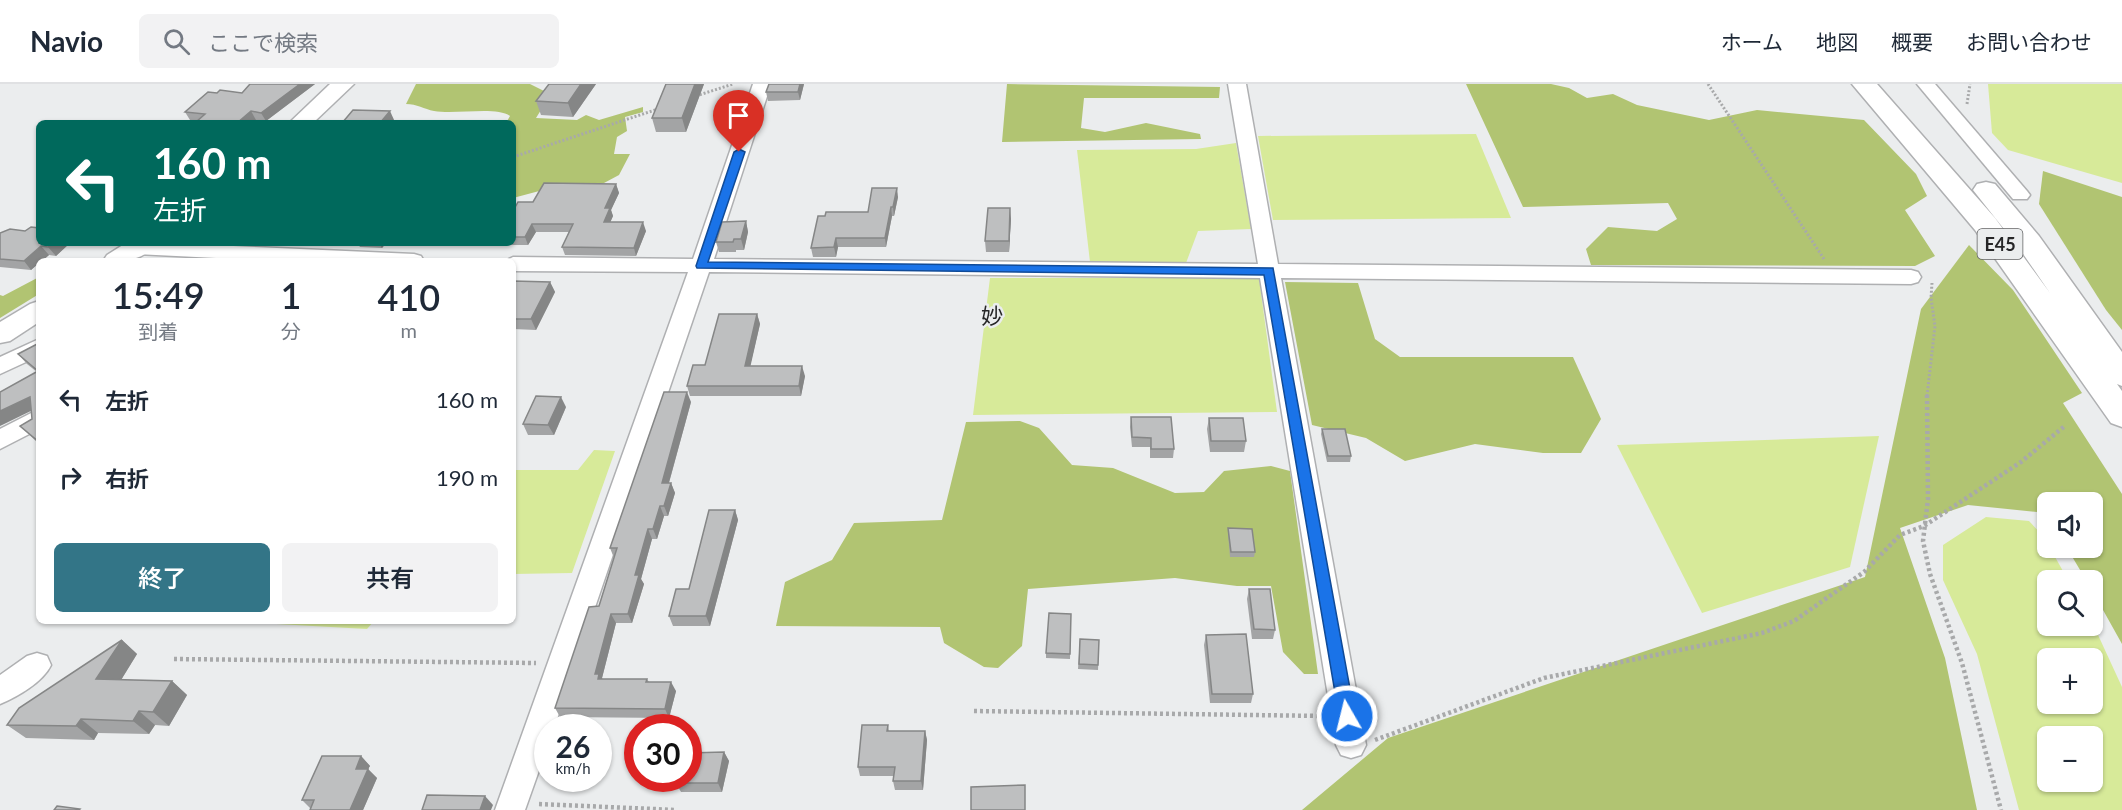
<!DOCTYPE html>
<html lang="ja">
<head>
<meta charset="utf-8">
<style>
	body { margin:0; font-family:Lato,"Noto Sans JP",sans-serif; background:#f2f2f3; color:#1f2937; height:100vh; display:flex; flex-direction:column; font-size:22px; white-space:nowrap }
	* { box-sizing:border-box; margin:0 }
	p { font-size:20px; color:#747a83 }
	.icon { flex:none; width:33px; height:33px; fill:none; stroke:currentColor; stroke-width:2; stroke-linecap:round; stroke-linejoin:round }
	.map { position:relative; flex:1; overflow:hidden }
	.details { position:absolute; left:36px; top:174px; width:480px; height:366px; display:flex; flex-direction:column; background:#fff; border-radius:9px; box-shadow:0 2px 4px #0004 }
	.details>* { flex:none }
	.guide { position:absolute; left:36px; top:36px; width:480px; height:126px; border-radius:9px; box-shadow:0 2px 4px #0004; background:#00695c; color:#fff; overflow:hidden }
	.buttons { position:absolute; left:2037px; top:408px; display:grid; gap:12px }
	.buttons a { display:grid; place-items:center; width:66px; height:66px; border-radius:9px; background:#fff; box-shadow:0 2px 4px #0004; font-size:30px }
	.speed { position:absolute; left:534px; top:630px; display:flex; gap:12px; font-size:30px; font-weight:700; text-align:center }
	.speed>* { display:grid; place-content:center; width:78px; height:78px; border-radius:50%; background:#fff; box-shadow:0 2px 4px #0004; line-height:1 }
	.speed small { font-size:15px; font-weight:400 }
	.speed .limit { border:9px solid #d22; background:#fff; color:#111 }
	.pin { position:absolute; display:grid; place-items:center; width:51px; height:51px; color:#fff; margin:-62px -26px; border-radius:50% 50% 50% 0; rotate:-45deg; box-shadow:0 0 6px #0007 }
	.pin .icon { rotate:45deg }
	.me { position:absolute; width:66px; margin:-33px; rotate:352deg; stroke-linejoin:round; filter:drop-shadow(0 0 4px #0008) }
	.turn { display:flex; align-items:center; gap:21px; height:126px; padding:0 18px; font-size:27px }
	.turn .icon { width:78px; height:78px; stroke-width:2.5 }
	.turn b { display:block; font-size:42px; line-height:51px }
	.eta { display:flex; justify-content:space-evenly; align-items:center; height:102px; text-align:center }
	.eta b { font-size:36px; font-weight:600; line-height:42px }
	.primary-button { display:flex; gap:12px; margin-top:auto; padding:12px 18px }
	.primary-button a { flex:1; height:69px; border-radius:9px; background:#337587; color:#fff; font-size:24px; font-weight:600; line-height:69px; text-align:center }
	.primary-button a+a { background:#f2f2f3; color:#1f2937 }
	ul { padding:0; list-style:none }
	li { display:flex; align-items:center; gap:18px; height:78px; padding:0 18px }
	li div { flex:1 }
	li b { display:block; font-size:22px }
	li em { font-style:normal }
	header { display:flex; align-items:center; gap:36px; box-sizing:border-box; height:84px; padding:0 30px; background:#fff; border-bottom:2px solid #e0e1e3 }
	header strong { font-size:28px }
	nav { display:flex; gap:33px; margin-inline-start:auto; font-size:21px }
	.search { width:420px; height:54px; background:#f2f2f3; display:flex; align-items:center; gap:15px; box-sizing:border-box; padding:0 21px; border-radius:9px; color:#747a83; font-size:22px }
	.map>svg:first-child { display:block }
	.green { fill:#d7ea99; fill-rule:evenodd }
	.forest { fill:#b1c472 }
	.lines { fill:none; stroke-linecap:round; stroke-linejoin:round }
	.minor-casing { stroke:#afb0b2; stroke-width:3 }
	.major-casing { stroke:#afb0b2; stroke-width:3 }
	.highway-casing { stroke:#afb0b2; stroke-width:3 }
	.path-far1 { stroke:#a8a9aa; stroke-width:3; stroke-dasharray:2 2; stroke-linecap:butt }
	.path { stroke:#a8a9aa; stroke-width:4.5; stroke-dasharray:3 3; stroke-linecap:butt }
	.minor { fill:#fff; fill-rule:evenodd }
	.major { fill:#fff; fill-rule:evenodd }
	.highway { fill:#fff; fill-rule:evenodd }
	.wall { fill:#a3a4a5 }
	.shaded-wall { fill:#858686 }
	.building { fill:#bebfc0; stroke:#858686; stroke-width:1.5 }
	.route { fill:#1a73e8; stroke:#114b97; stroke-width:1.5 }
	.labels { text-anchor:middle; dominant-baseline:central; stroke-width:5; stroke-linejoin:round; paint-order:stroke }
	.shield { fill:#ebedee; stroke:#616263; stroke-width:1.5 }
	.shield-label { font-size:18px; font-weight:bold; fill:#262627 }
	.quarter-label { font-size:22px; fill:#262627; stroke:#ebedee }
</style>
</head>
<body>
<header>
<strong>Navio</strong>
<div class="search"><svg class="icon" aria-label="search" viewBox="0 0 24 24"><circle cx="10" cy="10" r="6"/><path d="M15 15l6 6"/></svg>ここで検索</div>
<nav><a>ホーム</a><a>地図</a><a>概要</a><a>お問い合わせ</a></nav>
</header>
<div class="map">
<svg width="2122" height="726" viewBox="0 0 2122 726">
	<rect width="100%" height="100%" fill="#ebedee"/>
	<g class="green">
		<polygon points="1988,0 2122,0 2122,99 2008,66 1992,49"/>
		<polygon points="1476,50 1511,134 1273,136 1258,52"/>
		<polygon points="1236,59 1251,145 1198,147 1186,179 1090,178 1077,66 1196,65"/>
		<polygon points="990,194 1259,194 1277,328 973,331"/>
		<polygon points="1879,352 1850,483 1702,529 1617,361"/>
		<polygon points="594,366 615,367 572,489 513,490 513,386 578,386"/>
		<path d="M1986,433L2029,437L2044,453L2048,464H2050L2068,496H2048V542L2093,540L2122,603V726H2019L1977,570L1943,496V461ZM2092,574V620H2048V574ZM2048,652H2092V698H2048Z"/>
		<polygon points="225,537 374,537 367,545"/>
	</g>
	<g class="forest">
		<path d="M416,0H530L546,8L549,13L536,34L577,36L586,31L599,36L643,23V28L625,33L627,47L617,53L614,70H630L619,91L604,99L582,105L543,106L513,114V39H506L510,32C496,22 455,31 434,27C424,25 417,20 406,20Z"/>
		<polygon points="1007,0 1220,3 1219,14 1084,14 1081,44 1105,48 1146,39 1200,50 1201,55 1002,58"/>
		<polygon points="1466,0 1551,0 1569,4 1587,14 1613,10 1637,21 1709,36 1757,26 1864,36 1916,90 1927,112 1905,126 1935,172 1915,182 1591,181 1586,165 1608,143 1657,147 1677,135 1668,119 1523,123"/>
		<polygon points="2043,87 2122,113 2122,246 2106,226 2039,120"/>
		<polygon points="1969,161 2013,206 2082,309 2063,319 2122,410 2122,560 2093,508 2092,496 2086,496 2067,464 2092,464 2092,418 2048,418 2047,429 1968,421 1900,444 1945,574 1977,726 1302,726 1388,654 1865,493 1921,225"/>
		<polygon points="39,193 39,210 0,234 0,211 3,212"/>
		<polygon points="1285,198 1358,199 1375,255 1400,273 1573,273 1601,335 1581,369 1543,369 1475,360 1405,377 1366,354 1312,341"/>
		<polygon points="1020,337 1039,344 1072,381 1113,384 1175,409 1204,408 1224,387 1271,382 1290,387 1318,590 1304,590 1283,568 1271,502 1237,502 1175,494 1028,505 1022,562 998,584 984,583 944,559 940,543 776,542 785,498 832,476 854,439 942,436 966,338"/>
	</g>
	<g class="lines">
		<defs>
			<g id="minor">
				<polygon points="753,0 771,0 714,175 1258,180 1228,0 1246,0 1278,180 1911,186 1918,188 1921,193 1918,198 1911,200 1281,194 1366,661 1361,671 1351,674 1341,671 1336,661 1260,194 709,188 554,644 548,644 548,661 525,726 495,726 688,188 513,187 513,177 505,177 513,173 693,175"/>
				<polygon points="1917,0 1935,0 2027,107 2030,111 2027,115 2013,115"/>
				<polygon points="129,159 166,159 414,170 421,172 424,177 275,177 136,170 129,169 126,164"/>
				<polygon points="39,255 39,272 0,290 0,273"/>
				<polygon points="39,325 39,345 0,365 0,345"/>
				<path d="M37,569L47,572L51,581C43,598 17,613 0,620V591L27,572Z"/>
			</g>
			<g id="major">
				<polygon points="330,0 354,0 313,39 289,39"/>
				<path d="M126,159H156C143,178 124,177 103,177L107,171Z"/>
				<polygon points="39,217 39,238 10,257 0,259 0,238 30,220"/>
			</g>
			<polygon id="highway" points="1852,0 1877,0 1995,134 2050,209 2019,164 1973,106 1977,100 1986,98 1995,100 2039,152 2122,268 2122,302 2117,300 2122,307 2122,343 2111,339 1975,146"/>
		</defs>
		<use href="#minor" class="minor-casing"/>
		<use href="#major" class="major-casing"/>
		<use href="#highway" class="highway-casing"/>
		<g class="path-far1">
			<polyline points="1708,0 1824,175"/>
			<polyline points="696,12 733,0"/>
			<polyline points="1967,20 1970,0"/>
			<polyline points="513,73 658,25"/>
			<polyline points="1927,312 1935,242 1931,214 1932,199"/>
		</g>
		<g class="path">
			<polyline points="1927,311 1928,415 1923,457 1930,490 1962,579 2001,726"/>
			<polyline points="174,575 536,579"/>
			<polyline points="974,627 1322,632"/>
			<polyline points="1375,656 1544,594 1762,549 1794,537 1864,488 1900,451 1924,442 2021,378 2066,341"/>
			<polyline points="539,720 676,726"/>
		</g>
		<use href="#minor" class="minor"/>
		<use href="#major" class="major"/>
		<use href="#highway" class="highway"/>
	</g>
	<g class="wall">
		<polygon points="250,0 315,0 266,37 256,36 252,39 197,39 197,37 190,36 185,28 217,9 242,9"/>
		<polygon points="596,0 573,33 541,31 536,17"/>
		<polygon points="666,0 704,0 686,48 656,48 652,34"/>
		<polygon points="804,0 800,16 768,17 766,8"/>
		<polygon points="616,100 619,109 611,126 613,132 610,138 646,147 636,172 565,171 562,163 569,148 536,148 528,161 502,161 502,159 513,159 513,127 533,118"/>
		<polygon points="898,113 894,132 892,132 886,163 838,163 836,173 813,173 811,164 825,132 868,128"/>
		<polygon points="1011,135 1009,168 986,168 985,157"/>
		<polygon points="746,137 748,148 744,166 736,166 736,168 719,168 716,158"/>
		<polygon points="0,149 39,159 70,159 56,172 49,171 42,177 39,177 39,179 31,186 0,183"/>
		<polygon points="357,159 386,159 382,164 360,163"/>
		<polygon points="513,197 550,198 555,208 536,246 513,245"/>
		<polygon points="757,230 760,240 750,282 805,292 801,312 690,312 687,302 705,281"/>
		<polygon points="39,259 39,360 20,342 32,335 37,288 27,280 18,270"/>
		<polygon points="691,318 669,399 671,399 675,409 668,432 664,432 657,455 652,455 641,495 644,500 632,539 616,539 602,594 602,595 647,595 649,598 676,607 669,634 560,633 555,624 599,522 614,474 610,464"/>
		<polygon points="566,323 554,351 528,351 523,340"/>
		<polygon points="1131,333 1174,365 1173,374 1150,374 1150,363 1132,363 1130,343"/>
		<polygon points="1209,334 1246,357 1244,368 1210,368 1207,345"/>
		<polygon points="1322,345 1351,372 1350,378 1327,378 1321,350"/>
		<polygon points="735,426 738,436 710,542 673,542 669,532 689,505"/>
		<polygon points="1228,444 1255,468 1254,473 1230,473 1228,450"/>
		<polygon points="1249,505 1275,546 1273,555 1252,555 1247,515"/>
		<polygon points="1071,530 1070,575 1046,574 1046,569"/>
		<polygon points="1206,551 1253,610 1251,619 1210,619 1204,561"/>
		<polygon points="1080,555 1099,556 1098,586 1078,585"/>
		<polygon points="122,556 137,570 121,596 172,597 187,611 169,642 155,641 149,650 98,649 94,656 26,654 7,641"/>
		<polygon points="888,641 889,647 925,647 927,656 923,706 895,706 893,697 894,692 860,692 858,683"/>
		<polygon points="724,668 729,677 722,708 681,708 676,699"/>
		<polygon points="361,672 370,682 368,685 377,694 363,726 310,726 310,724 302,716"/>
	</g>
	<g class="shaded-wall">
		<polygon points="300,0 315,0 266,37 261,29"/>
		<polygon points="581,0 596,0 573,33 568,19"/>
		<polygon points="695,0 704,0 686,48 682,34"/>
		<polygon points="800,0 804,0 800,16 798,8"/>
		<polygon points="251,27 256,36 252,39 237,39"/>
		<polygon points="390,27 395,38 394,39 380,39"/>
		<polygon points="616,100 619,109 611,126 613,132 607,146 604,138 605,124"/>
		<polygon points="897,104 898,113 894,132 893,123"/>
		<polygon points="891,123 892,132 886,163 885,154"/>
		<polygon points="1010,124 1011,135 1009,168 1009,157"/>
		<polygon points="746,137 748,148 744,166 741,155"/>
		<polygon points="643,138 646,147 636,172 634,164"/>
		<polygon points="532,140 536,148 528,161 525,153"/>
		<polygon points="836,154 838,163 836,173 834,163"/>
		<polygon points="53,159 70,159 56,172 48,163"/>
		<polygon points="379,159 386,159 382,164"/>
		<polygon points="41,162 49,171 42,177 39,177 39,179 31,186 24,177"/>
		<polygon points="550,198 555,208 536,246 531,235"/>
		<polygon points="757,230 760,240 748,293 745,282"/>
		<polygon points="802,282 805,292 801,312 799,302"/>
		<polygon points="687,308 691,318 666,409 662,399"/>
		<polygon points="30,313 39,323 0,342 0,327"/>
		<polygon points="561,313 566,323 554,351 548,341"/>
		<polygon points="671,399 675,409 668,432 664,422"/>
		<polygon points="660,422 664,432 657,455 653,445"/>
		<polygon points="735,426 738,436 710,542 706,532"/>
		<polygon points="648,445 652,455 641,495 644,500 632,539 628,530 635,491"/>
		<polygon points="611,530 616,539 602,594 605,599 603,604 595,590"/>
		<polygon points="122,556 137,570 113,609 96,595"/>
		<polygon points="172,597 187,611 169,642 153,628"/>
		<polygon points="671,598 676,607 669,634 665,625"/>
		<polygon points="139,627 155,641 149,650 133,637"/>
		<polygon points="81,635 98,649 94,656 76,642"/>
		<polygon points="925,647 927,656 923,706 921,697"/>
		<polygon points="724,668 729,677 722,708 718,699"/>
		<polygon points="361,672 370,682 368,685 377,694 363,726 350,726 356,685"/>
		<polygon points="485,712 493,721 491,726 480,726"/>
	</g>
	<g class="building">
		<polygon points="250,0 300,0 261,29 251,27 237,39 201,39 201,38 196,38 205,30 185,28 208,8 217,9 220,6 242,9"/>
		<polygon points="549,0 581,0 568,19 536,17"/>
		<polygon points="666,0 695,0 682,34 652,34"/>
		<polygon points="769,0 800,0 798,8 766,8"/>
		<polygon points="353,26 390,27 380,39 342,39"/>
		<polygon points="544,99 616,100 605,124 610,124 604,138 643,138 634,164 562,163 573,140 532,140 525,153 513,153 513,127 518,118 533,118"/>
		<polygon points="872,104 897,104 893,123 891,123 885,154 836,154 834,163 811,164 818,132 825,132 826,128 868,128"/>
		<polygon points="988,124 1010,124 1009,157 985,157"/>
		<polygon points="746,137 741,155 734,155 733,158 716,158 722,138"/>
		<polygon points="31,143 39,144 39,159 53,159 48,163 41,162 24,177 0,175 0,149 10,145 25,147"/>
		<polygon points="513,197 550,198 531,235 513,235"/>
		<polygon points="719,230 757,230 745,282 802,282 799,302 687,302 693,281 705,281"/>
		<polygon points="39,259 39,358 20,342 32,335 30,313 0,327 0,308 38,287 18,270"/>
		<polygon points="664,308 687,308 662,399 671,399 664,422 660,422 653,445 648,445 635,491 639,491 628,530 611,530 595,590 599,590 598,595 647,595 646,598 671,598 665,625 555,624 589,523 599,522 617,464 610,464"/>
		<polygon points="536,312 561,313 548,341 523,340"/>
		<polygon points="1131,333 1171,333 1174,365 1151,365 1151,354 1132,353"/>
		<polygon points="1209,334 1243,334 1246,357 1211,357"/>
		<polygon points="1322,345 1345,345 1351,372 1328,372"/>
		<polygon points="709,426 735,426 706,532 669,532 676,505 689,505"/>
		<polygon points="1228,444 1252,445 1255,468 1231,468"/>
		<polygon points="1249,505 1270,505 1275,546 1254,545"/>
		<polygon points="1049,529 1071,530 1070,570 1046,569"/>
		<polygon points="1246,550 1253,610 1212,610 1206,551"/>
		<polygon points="1080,555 1099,556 1098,581 1079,580"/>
		<polygon points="122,556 96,595 172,597 153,628 139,627 133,637 81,635 76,642 7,641 19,624"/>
		<polygon points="862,641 888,641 887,647 925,647 921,697 893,697 895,683 858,683"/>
		<polygon points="724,668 718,699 676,699 677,694 688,694 688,669"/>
		<polygon points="322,672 361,672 356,685 368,685 350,726 310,726 314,716 302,716"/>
		<polygon points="1025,701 1025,726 971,726 971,703"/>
		<polygon points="427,711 485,712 480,726 422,726"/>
		<polygon points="57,722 80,725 79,726 54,726"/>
	</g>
	<polygon class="route" points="739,65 745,68 708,178 1273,184 1355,632 1353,637 1347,639 1341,637 1339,632 1264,191 697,184 696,182 734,68"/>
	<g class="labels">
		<rect class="shield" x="1977.5" y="145" width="45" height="30" rx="4.5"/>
		<g class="shield-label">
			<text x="2000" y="160">E45</text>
		</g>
		<g class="quarter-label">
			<text x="992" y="231">妙</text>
		</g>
	</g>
</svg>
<div class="buttons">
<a><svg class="icon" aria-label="sound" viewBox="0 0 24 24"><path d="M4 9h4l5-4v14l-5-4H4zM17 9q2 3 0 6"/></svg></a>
<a><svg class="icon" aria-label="search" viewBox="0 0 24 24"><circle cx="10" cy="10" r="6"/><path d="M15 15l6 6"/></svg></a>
<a>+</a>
<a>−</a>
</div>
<div class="speed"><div>26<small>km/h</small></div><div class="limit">30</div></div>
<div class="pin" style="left:739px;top:68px;background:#d93025"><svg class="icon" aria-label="arrive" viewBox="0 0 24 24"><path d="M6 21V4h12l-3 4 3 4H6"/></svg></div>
<svg class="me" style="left:1347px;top:632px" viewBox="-20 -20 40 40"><circle r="17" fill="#1a73e8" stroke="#fff" stroke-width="3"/><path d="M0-11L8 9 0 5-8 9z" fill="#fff"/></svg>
<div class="guide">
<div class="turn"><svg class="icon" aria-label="left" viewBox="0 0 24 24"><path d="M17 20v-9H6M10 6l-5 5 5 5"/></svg><div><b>160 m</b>左折</div></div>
</div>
<section class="details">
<div class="eta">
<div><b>15:49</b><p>到着</p></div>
<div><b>1</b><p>分</p></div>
<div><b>410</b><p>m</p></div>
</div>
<ul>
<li><svg class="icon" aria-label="left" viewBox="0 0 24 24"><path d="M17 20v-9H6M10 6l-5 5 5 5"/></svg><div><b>左折</b></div><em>160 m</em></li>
<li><svg class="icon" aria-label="right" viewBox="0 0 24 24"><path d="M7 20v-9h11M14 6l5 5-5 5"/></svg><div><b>右折</b></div><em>190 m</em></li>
</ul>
<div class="primary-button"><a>終了</a><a>共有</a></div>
</section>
</div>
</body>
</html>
